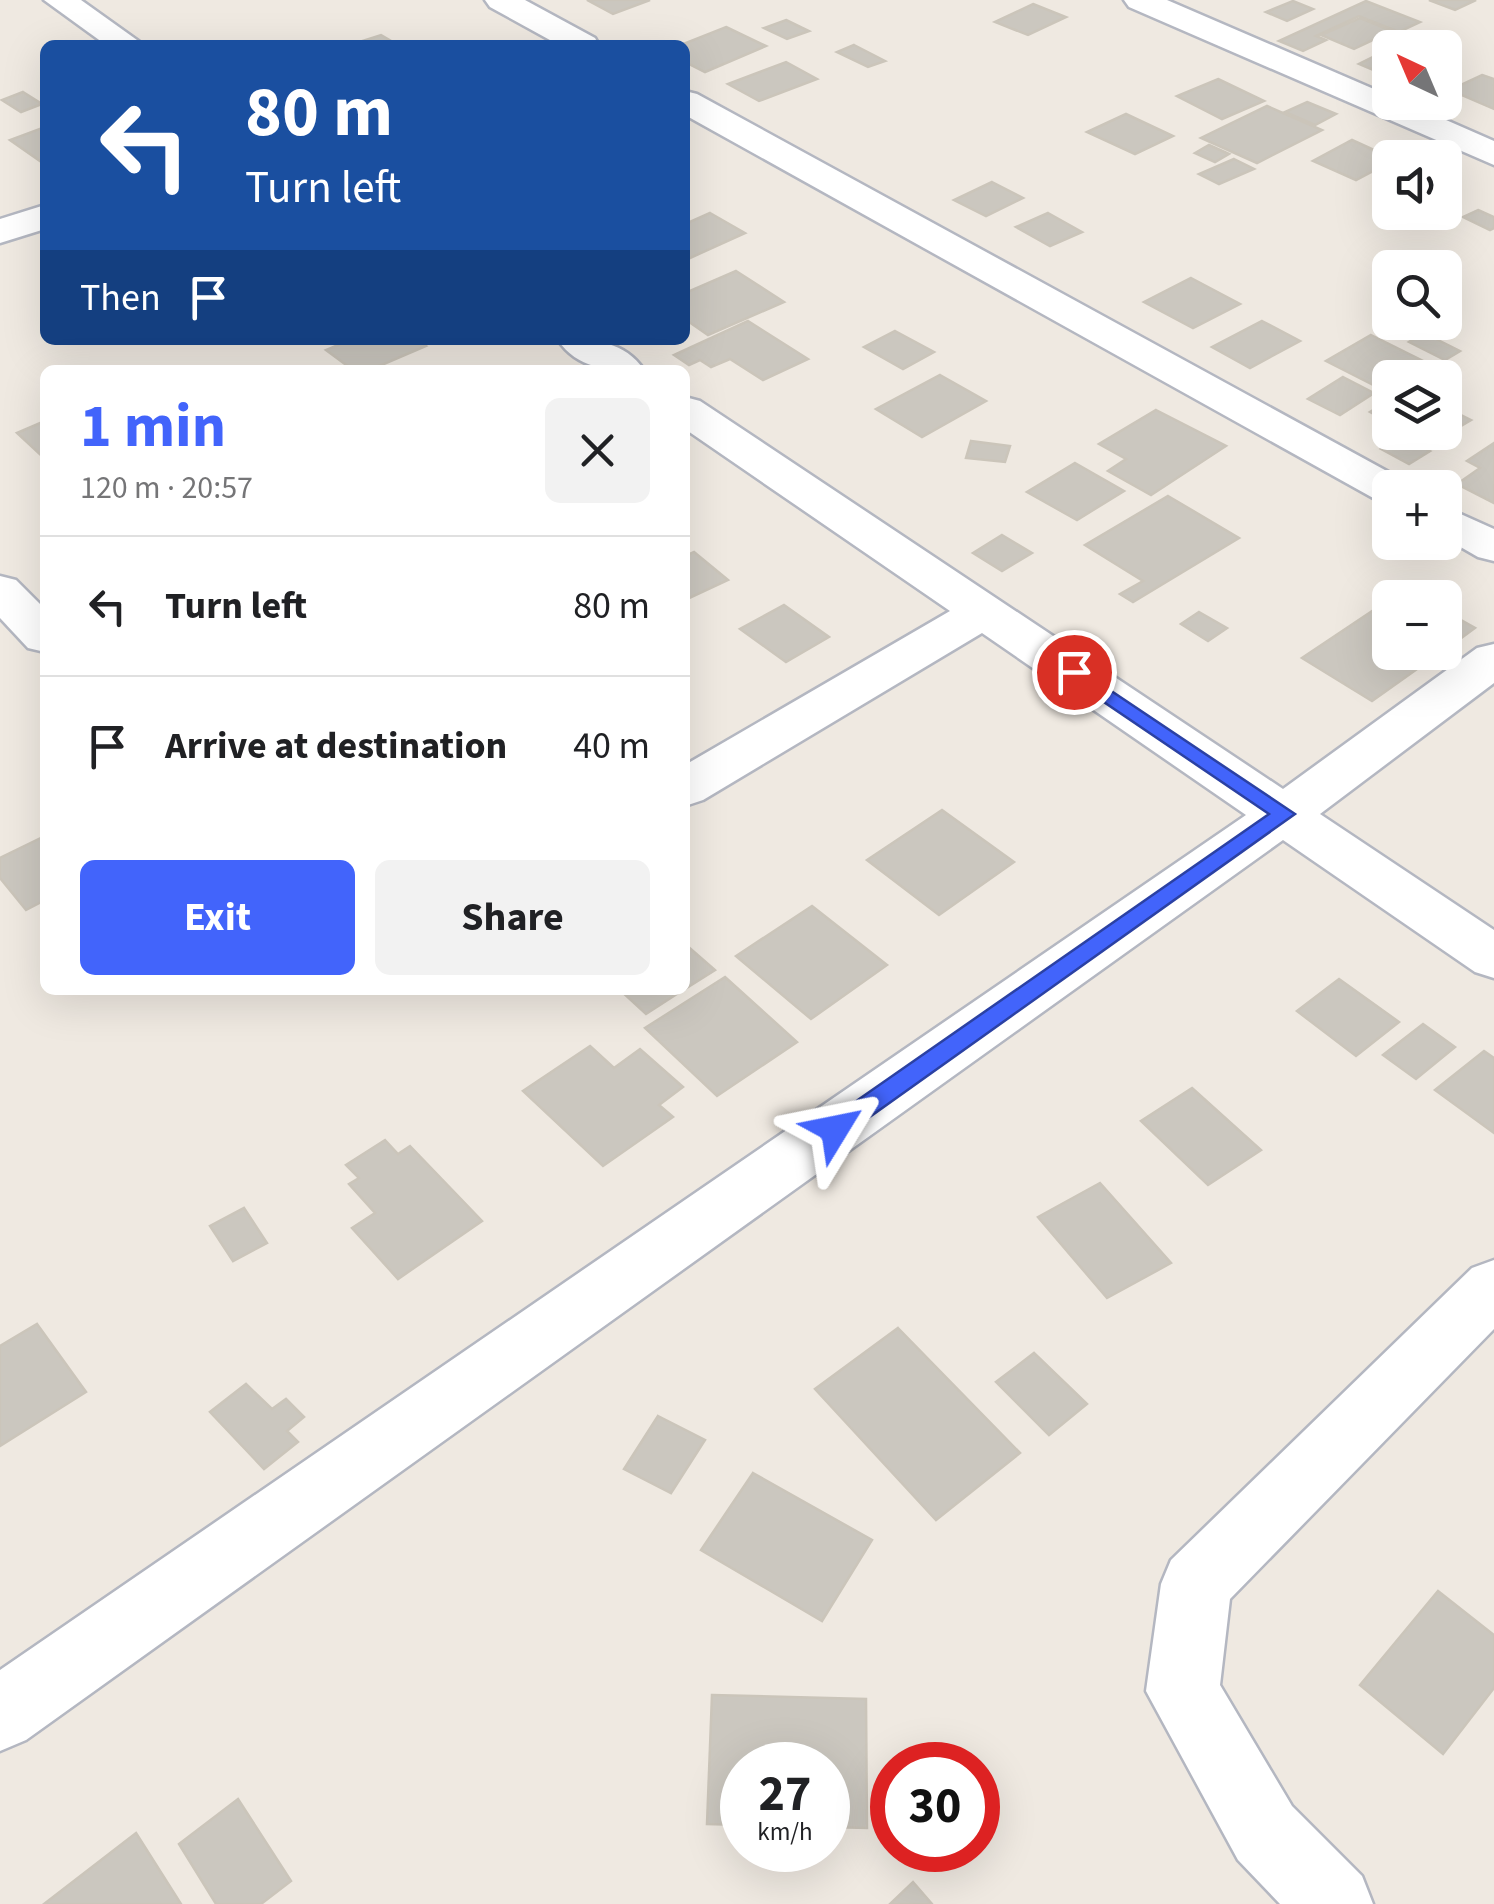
<!DOCTYPE html>
<html lang="en">
<head>
<meta charset="utf-8">
<style>
	body { margin:0; font-family:"Source Sans 3",sans-serif; background:#f2f2f2; color:#202124; height:100vh; display:flex; flex-direction:column; font-size:38px; white-space:nowrap }
	* { box-sizing:border-box; margin:0 }
	p { font-size:32px; color:#757577 }
	.icon { flex:none; width:55px; height:55px; fill:none; stroke:currentColor; stroke-width:2; stroke-linecap:round; stroke-linejoin:round }
	.map { position:relative; flex:1; overflow:hidden }
	.sheet { position:absolute; left:40px; top:365px; width:650px; height:630px; display:flex; flex-direction:column; background:#fff; border-radius:15px; box-shadow:0 10px 40px #0002 }
	.sheet>* { flex:none }
	.top-card { position:absolute; left:40px; top:40px; width:650px; height:305px; border-radius:15px; box-shadow:0 10px 40px #0002; background:#1a4fa0; color:#fff; overflow:hidden }
	.needle { width:65px; rotate:316deg }
	.fabs { position:absolute; left:1372px; top:30px; display:grid; gap:20px }
	.fabs a { display:grid; place-items:center; width:90px; height:90px; border-radius:15px; background:#fff; box-shadow:0 10px 40px #0002; font-size:50px }
	.speed { position:absolute; left:720px; top:1742px; display:flex; gap:20px; font-size:50px; font-weight:700; text-align:center }
	.speed>* { display:grid; place-content:center; width:130px; height:130px; border-radius:50%; background:#fff; box-shadow:0 10px 40px #0002; line-height:1 }
	.speed small { font-size:25px; font-weight:400 }
	.speed .limit { border:15px solid #d22; background:#fff; color:#111 }
	.pin { position:absolute; display:grid; place-items:center; width:85px; height:85px; color:#fff; margin:-42px; border:5px solid #fff; border-radius:50%; box-shadow:0 2px 10px #0007 }
	.me { position:absolute; width:110px; margin:-55px; rotate:55deg; stroke-linejoin:round; filter:drop-shadow(0 0 8px #0008) }
	.turn { display:flex; align-items:center; gap:35px; height:210px; padding:0 40px; font-size:45px }
	.turn .icon { width:130px; height:130px; stroke-width:2.5 }
	.turn b { display:block; font-size:70px; line-height:85px }
	.then { display:flex; align-items:center; height:95px; padding:0 40px; background:#0003; gap:20px; font-size:38px }
	.round { display:grid; place-items:center; flex:none; width:105px; height:105px; border-radius:15px; background:#f2f2f2 }
	.summary { display:flex; align-items:center; justify-content:space-between; height:170px; padding:0 40px }
	h1 { font-size:60px; font-weight:700; line-height:75px; color:#4264fb }
	.button { display:flex; gap:20px; margin-top:auto; padding:20px 40px }
	.button a { flex:1; height:115px; border-radius:15px; background:#4264fb; color:#fff; font-size:40px; font-weight:700; line-height:115px; text-align:center }
	.button a+a { background:#f2f2f2; color:#202124 }
	ul { padding:0; list-style:none }
	li { display:flex; align-items:center; gap:30px; height:140px; padding:0 40px; border-top:2px solid #e0e0e0 }
	li div { flex:1 }
	li b { display:block; font-size:38px }
	li em { font-style:normal }
	.map>svg:first-child { display:block }
	.building { fill:#cbc7bf; stroke:#cbc5ba; stroke-width:2.5 }
	.lines { fill:none; stroke-linecap:round; stroke-linejoin:round }
	.street-casing { stroke:#b4b7c1; stroke-width:5 }
	.street { fill:#fff; fill-rule:evenodd }
	.route { fill:#4264fb; stroke:#2b41a3; stroke-width:2.5 }
</style>
</head>
<body>
<div class="map">
<svg width="1494" height="1904" viewBox="0 0 1494 1904">
	<rect width="100%" height="100%" fill="#efe9e1"/>
	<g class="building">
		<polygon points="587,0 650,0 613,14"/>
		<polygon points="1429,0 1476,0 1455,10"/>
		<polygon points="1293,1 1313,9 1287,21 1266,12"/>
		<polygon points="1366,1 1420,22 1399,32 1359,16 1316,36 1326,40 1303,51 1279,41"/>
		<polygon points="1033,4 1066,17 1028,35 995,22"/>
		<polygon points="1360,18 1392,31 1354,49 1321,35"/>
		<polygon points="786,20 809,31 787,39 764,28"/>
		<polygon points="726,27 766,46 705,72 685,62 685,45 681,45"/>
		<polygon points="381,35 398,45 350,45"/>
		<polygon points="854,45 885,61 868,67 837,52"/>
		<polygon points="1389,49 1390,77 1359,64"/>
		<polygon points="786,62 817,79 759,101 728,84"/>
		<polygon points="1482,75 1494,79 1494,109 1450,90"/>
		<polygon points="1218,79 1264,101 1222,119 1177,96"/>
		<polygon points="23,92 42,104 21,112 2,100"/>
		<polygon points="1307,102 1336,114 1315,125 1285,112"/>
		<polygon points="1267,106 1322,130 1257,163 1201,138"/>
		<polygon points="1126,114 1173,136 1135,154 1087,132"/>
		<polygon points="45,127 45,159 40,161 10,140"/>
		<polygon points="1352,140 1392,158 1390,162 1356,180 1313,161"/>
		<polygon points="1209,145 1229,154 1215,162 1195,153"/>
		<polygon points="1234,159 1254,169 1219,184 1199,174"/>
		<polygon points="992,182 1023,198 986,216 954,200"/>
		<polygon points="1478,210 1494,217 1494,228 1490,230 1463,217"/>
		<polygon points="710,213 745,233 690,258 685,255 685,224"/>
		<polygon points="1048,213 1082,232 1050,246 1016,227"/>
		<polygon points="736,271 784,302 708,335 685,319 685,293"/>
		<polygon points="1191,278 1240,304 1193,328 1144,302"/>
		<polygon points="748,321 808,359 763,380 730,359 711,367 700,360 689,365 674,355"/>
		<polygon points="1262,321 1300,341 1250,368 1212,347"/>
		<polygon points="895,331 934,352 903,369 864,347"/>
		<polygon points="1424,333 1460,351 1445,360 1409,342"/>
		<polygon points="1371,335 1431,365 1411,378 1390,378 1387,392 1326,361"/>
		<polygon points="350,340 418,340 426,346 370,370 353,370 326,350"/>
		<polygon points="940,375 986,401 922,437 876,409"/>
		<polygon points="1343,377 1374,393 1340,415 1308,399"/>
		<polygon points="1390,400 1390,423 1370,412"/>
		<polygon points="1445,407 1471,420 1430,444 1408,432 1445,432"/>
		<polygon points="1156,410 1226,446 1151,495 1108,471 1126,459 1099,444"/>
		<polygon points="45,421 45,459 17,433"/>
		<polygon points="1401,436 1430,451 1409,464 1381,449"/>
		<polygon points="971,441 1010,446 1005,462 966,458"/>
		<polygon points="1494,443 1494,503 1457,484 1480,468 1467,461"/>
		<polygon points="1075,463 1124,491 1077,520 1027,492"/>
		<polygon points="1168,496 1239,538 1133,602 1120,594 1143,581 1085,545"/>
		<polygon points="1002,535 1032,553 1002,571 973,553"/>
		<polygon points="694,552 728,580 685,600 685,556"/>
		<polygon points="1390,599 1390,652 1441,652 1372,701 1302,658"/>
		<polygon points="784,605 829,637 786,662 740,629"/>
		<polygon points="1445,611 1475,628 1445,650"/>
		<polygon points="1199,612 1227,628 1208,641 1181,624"/>
		<polygon points="942,810 1014,862 939,915 867,860"/>
		<polygon points="45,836 45,900 26,910 0,878 0,858"/>
		<polygon points="812,906 887,965 811,1019 736,956"/>
		<polygon points="685,944 715,970 685,989"/>
		<polygon points="725,977 797,1042 717,1096 645,1028"/>
		<polygon points="1339,979 1399,1022 1356,1056 1297,1011"/>
		<polygon points="620,990 683,990 646,1014"/>
		<polygon points="1423,1024 1455,1047 1416,1079 1383,1055"/>
		<polygon points="590,1046 614,1068 640,1049 683,1087 659,1105 673,1117 603,1166 523,1091"/>
		<polygon points="1484,1051 1494,1058 1494,1133 1435,1090"/>
		<polygon points="1192,1088 1261,1150 1208,1185 1141,1121"/>
		<polygon points="385,1140 398,1154 410,1146 482,1221 398,1279 352,1228 375,1213 349,1184 359,1178 346,1165"/>
		<polygon points="1100,1183 1171,1263 1107,1298 1038,1217"/>
		<polygon points="244,1208 267,1243 233,1261 210,1226"/>
		<polygon points="37,1324 86,1392 0,1446 0,1346"/>
		<polygon points="898,1328 1020,1453 936,1520 815,1389"/>
		<polygon points="1034,1353 1087,1404 1049,1435 996,1382"/>
		<polygon points="246,1384 272,1409 286,1399 304,1417 287,1431 298,1442 264,1469 210,1412"/>
		<polygon points="658,1416 705,1440 671,1493 624,1469"/>
		<polygon points="753,1473 872,1540 822,1621 701,1550"/>
		<polygon points="1438,1591 1494,1635 1494,1688 1443,1754 1360,1685"/>
		<polygon points="712,1695 866,1699 867,1828 828,1827 828,1765 742,1765 742,1825 707,1824"/>
		<polygon points="238,1799 291,1881 261,1904 216,1904 179,1844"/>
		<polygon points="136,1833 181,1904 44,1904"/>
		<polygon points="913,1882 932,1904 890,1904"/>
	</g>
	<g class="lines">
		<defs>
			<g id="street">
				<polygon points="44,0 81,0 144,45 106,45"/>
				<polygon points="485,0 525,0 595,38 599,45 559,45 490,7"/>
				<polygon points="1124,0 1167,0 1390,96 1390,102 1405,102 1494,141 1494,165 1129,7"/>
				<polygon points="685,91 697,94 1405,481 1410,488 1390,488 1390,503 1375,499 685,115"/>
				<polygon points="45,205 45,229 0,243 0,219"/>
				<path d="M558,340C592,340 623,339 644,370C611,370 579,371 558,340Z"/>
				<polygon points="685,397 700,401 1283,789 1477,648 1494,644 1494,683 1320,814 1494,930 1494,978 1475,972 1283,840 26,1740 0,1751 0,1670 1246,815 982,633 703,800 685,806 685,765 950,611 685,429"/>
				<polygon points="1445,507 1494,529 1494,561 1478,557 1445,538"/>
				<polygon points="0,576 16,580 45,609 45,652 28,648 0,618"/>
				<polygon points="1494,1260 1494,1329 1230,1599 1220,1685 1292,1806 1362,1876 1373,1904 1280,1904 1238,1860 1146,1691 1161,1584 1171,1560 1472,1268"/>
			</g>
		</defs>
		<use href="#street" class="street-casing"/>
		<use href="#street" class="street"/>
	</g>
	<polygon class="route" points="1074,666 1295,814 843,1136 826,1136 822,1129 826,1122 1269,814 1067,677 1067,667"/>
</svg>
<div class="fabs">
<a><svg class="needle" viewBox="-14 -14 28 28"><path d="M0-13l5 13h-10z" fill="#e53935"/><path d="M0 13l5-13h-10z" fill="#757577"/></svg></a>
<a><svg class="icon" aria-label="sound" viewBox="0 0 24 24"><path d="M4 9h4l5-4v14l-5-4H4zM17 9q2 3 0 6"/></svg></a>
<a><svg class="icon" aria-label="search" viewBox="0 0 24 24"><circle cx="10" cy="10" r="6"/><path d="M15 15l6 6"/></svg></a>
<a><svg class="icon" aria-label="layers" viewBox="0 0 24 24"><path d="M12 4l9 5-9 5-9-5zM3 14l9 5 9-5"/></svg></a>
<a>+</a>
<a>−</a>
</div>
<div class="speed"><div>27<small>km/h</small></div><div class="limit">30</div></div>
<div class="pin" style="left:1074px;top:672px;background:#d93025"><svg class="icon" aria-label="arrive" viewBox="0 0 24 24"><path d="M6 21V4h12l-3 4 3 4H6"/></svg></div>
<svg class="me" style="left:835px;top:1129px" viewBox="-20 -20 40 40"><path d="M0-17L14 15 0 8-14 15z" fill="#4264fb" stroke="#fff" stroke-width="4"/></svg>
<div class="top-card">
<div class="turn"><svg class="icon" aria-label="left" viewBox="0 0 24 24"><path d="M17 20v-9H6M10 6l-5 5 5 5"/></svg><div><b>80 m</b>Turn left</div></div>
<div class="then">Then<svg class="icon" aria-label="arrive" viewBox="0 0 24 24"><path d="M6 21V4h12l-3 4 3 4H6"/></svg></div>
</div>
<section class="sheet">
<div class="summary"><div><h1>1 min</h1><p>120 m · 20:57</p></div><a class="round"><svg class="icon" aria-label="close" viewBox="0 0 24 24"><path d="M6 6l12 12M18 6L6 18"/></svg></a></div>
<ul>
<li><svg class="icon" aria-label="left" viewBox="0 0 24 24"><path d="M17 20v-9H6M10 6l-5 5 5 5"/></svg><div><b>Turn left</b></div><em>80 m</em></li>
<li><svg class="icon" aria-label="arrive" viewBox="0 0 24 24"><path d="M6 21V4h12l-3 4 3 4H6"/></svg><div><b>Arrive at destination</b></div><em>40 m</em></li>
</ul>
<div class="button"><a>Exit</a><a>Share</a></div>
</section>
</div>
</body>
</html>
